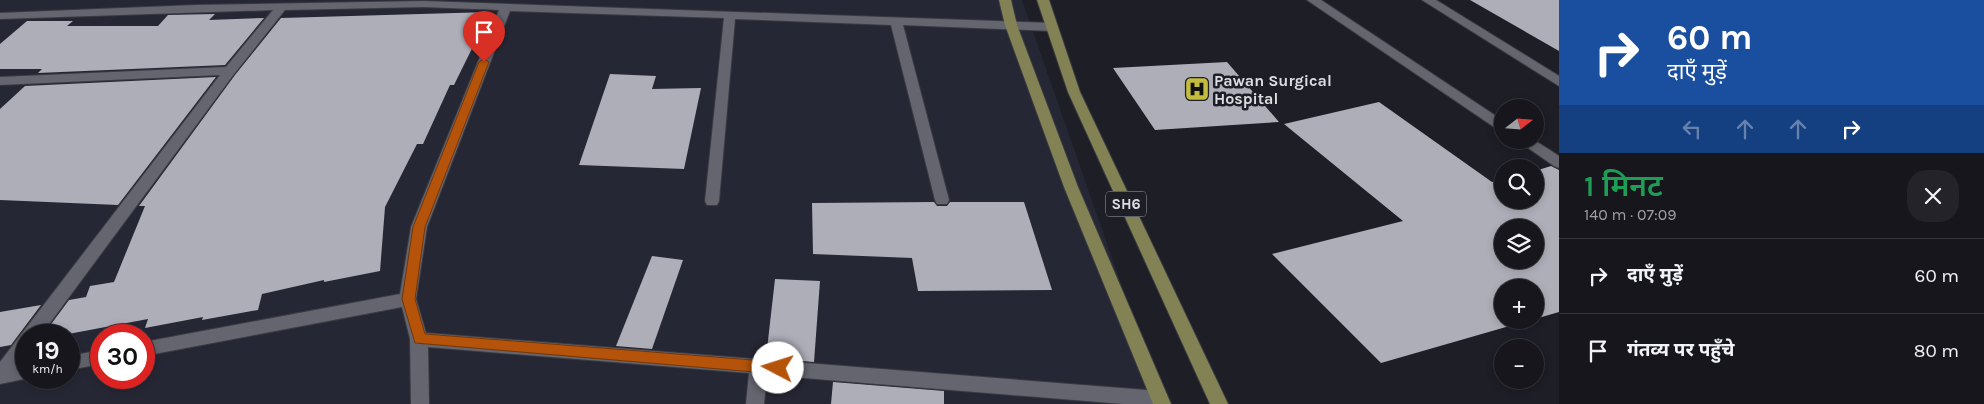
<!DOCTYPE html>
<html lang="hi">
<head>
<meta charset="utf-8">
<style>
	body { margin:0; font-family:Karla,"Noto Sans Devanagari",sans-serif; background:#232329; color:#f1f3f6; height:100vh; display:flex; flex-direction:column; font-size:19px; white-space:nowrap }
	* { box-sizing:border-box; margin:0 }
	p { font-size:16px; color:#9e9fa3 }
	.icon { flex:none; width:28px; height:28px; fill:none; stroke:currentColor; stroke-width:2; stroke-linecap:round; stroke-linejoin:round }
	.map { position:relative; flex:1; overflow:hidden }
	.side { display:flex; flex-direction:column; background:#16161c; width:425px }
	.side>* { flex:none }
	.hud { background:#1a4fa0; color:#fff; overflow:hidden }
	.needle { width:32px; rotate:73deg }
	.controls { position:absolute; left:1494px; top:99px; display:grid; gap:10px }
	.controls a { display:grid; place-items:center; width:50px; height:50px; border-radius:50%; background:#16161c; box-shadow:0 2px 8px #0003,0 0 0 1px #35353b; font-size:25px }
	.speed { position:absolute; left:15px; top:324px; display:flex; gap:10px; font-size:25px; font-weight:700; text-align:center }
	.speed>* { display:grid; place-content:center; width:65px; height:65px; border-radius:50%; background:#16161c; box-shadow:0 2px 8px #0003,0 0 0 1px #35353b; line-height:1 }
	.speed small { font-size:12px; font-weight:400 }
	.speed .limit { border:8px solid #d22; background:#fff; color:#111 }
	.pin { position:absolute; display:grid; place-items:center; width:42px; height:42px; color:#fff; margin:-51px -21px; border-radius:50% 50% 50% 0; rotate:-45deg; box-shadow:0 0 5px #0007 }
	.pin .icon { rotate:45deg }
	.me { position:absolute; width:55px; margin:-28px; rotate:275deg; stroke-linejoin:round; filter:drop-shadow(0 0 4px #0008) }
	.turn { display:flex; align-items:center; gap:18px; height:105px; padding:0 25px; font-size:22px }
	.turn .icon { width:65px; height:65px; stroke-width:2.5 }
	.turn b { display:block; font-size:35px; line-height:42px }
	.lanes { display:flex; align-items:center; height:48px; padding:0 25px; background:#0003; justify-content:center; gap:25px; direction:ltr }
	.lanes .off { opacity:.35 }
	.round { display:grid; place-items:center; flex:none; width:52px; height:52px; border-radius:20px; background:#232329 }
	.overview { display:flex; align-items:center; justify-content:space-between; height:85px; padding:0 25px }
	h1 { font-size:30px; font-weight:600; line-height:38px; color:#1e9e55 }
	ul { padding:0; list-style:none }
	li { display:flex; align-items:center; gap:15px; height:75px; padding:0 25px; border-top:1px solid #35353b }
	li div { flex:1 }
	li b { display:block; font-size:19px }
	li em { font-style:normal }
	main { display:flex; flex:1; min-height:0 }
	.map>svg:first-child { display:block }
	.built { fill:#262734; fill-rule:evenodd }
	.building { fill:#adaeb8; fill-rule:evenodd }
	.lines { fill:none; stroke-linecap:round; stroke-linejoin:round }
	.minor-casing { stroke:#3b3b42; stroke-width:2 }
	.primary-casing { stroke:#3b3b42; stroke-width:2 }
	.minor { fill:#64656e; fill-rule:evenodd }
	.primary { fill:#838254; fill-rule:evenodd }
	.route { fill:#b45309; stroke:#753606 }
	.labels { text-anchor:middle; dominant-baseline:central; stroke-width:5; stroke-linejoin:round; paint-order:stroke }
	.shield { fill:#1d1e26; stroke:#a3a4aa; stroke-width:1 }
	.shield-label { font-size:15px; font-weight:bold; fill:#dddee3 }
	.poi-label { font-size:16px; font-weight:bold; fill:#dddee3; stroke:#1d1e26; text-anchor:start }
</style>
</head>
<body>
<main>
<div class="map">
<svg width="1559" height="404" viewBox="0 0 1559 404">
	<rect width="100%" height="100%" fill="#1d1e26"/>
	<path class="built" d="M0,0H1022L1163,404H0ZM26,335H69V378H26ZM101,335H144V378H101Z"/>
	<g class="building">
		<polygon points="1470,0 1559,0 1559,51"/>
		<polygon points="490,12 454,85 450,85 423,144 417,144 385,207 380,271 324,282 324,280 262,294 258,310 202,320 203,317 145,328 148,319 63,335 43,335 69,300 86,297 90,286 114,282 145,206 139,206 235,75 281,18"/>
		<polygon points="215,14 209,20 264,18 225,65 38,73 42,69 0,69 0,44 27,21 73,21 67,26 158,26 168,15"/>
		<polygon points="1227,62 1279,122 1155,130 1113,68"/>
		<polygon points="610,74 656,76 652,89 701,88 684,169 579,165"/>
		<polygon points="216,77 118,205 0,200 0,109 25,86"/>
		<path d="M1379,102L1492,182L1502,180V200H1535V171L1551,166L1559,170V312L1535,319V288H1502V320H1530L1381,363L1272,254L1403,221L1284,124ZM1502,228H1535V260H1502Z"/>
		<polygon points="934,202 937,206 947,206 950,202 1024,202 1052,290 918,291 912,258 813,254 812,203"/>
		<polygon points="652,256 683,260 652,349 616,346"/>
		<polygon points="775,279 820,281 814,362 766,358"/>
		<polygon points="41,305 11,345 0,347 0,312"/>
		<polygon points="833,382 944,391 944,404 831,404"/>
	</g>
	<g class="lines">
		<defs>
			<g id="minor">
				<polygon points="1307,0 1321,0 1502,120 1502,130 1497,129"/>
				<polygon points="1422,0 1436,0 1559,76 1559,86"/>
				<polygon points="424,1 1052,23 1058,27 1052,31 903,25 949,200 947,204 937,204 935,200 891,25 735,19 719,201 717,205 707,205 705,201 724,18 510,11 427,227 416,299 426,333 1159,391 1166,393 1168,399 1166,404 1123,404 767,375 764,404 746,404 749,373 428,347 429,404 411,404 410,339 402,307 144,356 144,342 400,294 411,227 499,10 424,7 285,10 234,74 41,335 26,335 26,354 18,365 26,364 26,378 29,378 0,384 0,362 220,75 0,85 0,77 226,67 273,10 0,19 0,13 195,5"/>
				<polygon points="1517,140 1534,140 1559,156 1559,168 1554,166"/>
				<polygon points="101,350 101,364 69,370 69,356"/>
			</g>
			<g id="primary">
				<polygon points="999,0 1011,0 1017,25 1078,187 1171,404 1153,404 1064,187 1005,25"/>
				<polygon points="1037,0 1049,0 1080,92 1228,404 1210,404 1068,92"/>
			</g>
		</defs>
		<use href="#minor" class="minor-casing"/>
		<use href="#primary" class="primary-casing"/>
		<use href="#minor" class="minor"/>
		<use href="#primary" class="primary"/>
	</g>
	<polygon class="route" points="484,59 489,62 425,227 415,299 425,334 778,362 782,364 784,368 782,372 778,374 415,343 402,299 413,227 479,62"/>
	<defs>
		<symbol id="hospital-square" viewBox="-11 -11 22 22"><rect x="-9" y="-9" width="18" height="18" rx="4" fill="#c2bd3f" stroke="#1d1e26"/><path d="M-5-5h3v3.5h4V-5h3V5h-3V1.5h-4V5h-3Z" fill="#111"/></symbol>
	</defs>
	<g fill-rule="evenodd">
		<use href="#hospital-square" x="1183" y="75" width="28" height="28"/>
	</g>
	<g class="labels">
		<rect class="shield" x="1106" y="191.5" width="40" height="25" rx="4"/>
		<g class="shield-label">
			<text x="1126" y="204">SH6</text>
		</g>
		<g class="poi-label">
			<text x="1214" y="80">Pawan Surgical<tspan x="1214" dy="18">Hospital</tspan></text>
		</g>
	</g>
</svg>
<div class="controls">
<a><svg class="needle" viewBox="-14 -14 28 28"><path d="M0-13l5 13h-10z" fill="#e53935"/><path d="M0 13l5-13h-10z" fill="#9e9fa3"/></svg></a>
<a><svg class="icon" aria-label="search" viewBox="0 0 24 24"><circle cx="10" cy="10" r="6"/><path d="M15 15l6 6"/></svg></a>
<a><svg class="icon" aria-label="layers" viewBox="0 0 24 24"><path d="M12 4l9 5-9 5-9-5zM3 14l9 5 9-5"/></svg></a>
<a>+</a>
<a>−</a>
</div>
<div class="speed"><div>19<small>km/h</small></div><div class="limit">30</div></div>
<div class="pin" style="left:484px;top:62px;background:#d93025"><svg class="icon" aria-label="arrive" viewBox="0 0 24 24"><path d="M6 21V4h12l-3 4 3 4H6"/></svg></div>
<svg class="me" style="left:778px;top:368px" viewBox="-20 -20 40 40"><circle r="19" fill="#fff"/><path d="M0-13L10 11 0 6-10 11z" fill="#b45309"/></svg>
</div>
<section class="side">
<div class="hud">
<div class="turn"><svg class="icon" aria-label="right" viewBox="0 0 24 24"><path d="M7 20v-9h11M14 6l5 5-5 5"/></svg><div><b>60 m</b>दाएँ मुड़ें</div></div>
<div class="lanes"><svg class="icon off" aria-label="left" viewBox="0 0 24 24"><path d="M17 20v-9H6M10 6l-5 5 5 5"/></svg><svg class="icon off" aria-label="ahead" viewBox="0 0 24 24"><path d="M12 20V5M6 11l6-6 6 6"/></svg><svg class="icon off" aria-label="ahead" viewBox="0 0 24 24"><path d="M12 20V5M6 11l6-6 6 6"/></svg><svg class="icon" aria-label="right" viewBox="0 0 24 24"><path d="M7 20v-9h11M14 6l5 5-5 5"/></svg></div>
</div>
<div class="overview"><div><h1>1 मिनट</h1><p>140 m · 07:09</p></div><a class="round"><svg class="icon" aria-label="close" viewBox="0 0 24 24"><path d="M6 6l12 12M18 6L6 18"/></svg></a></div>
<ul>
<li><svg class="icon" aria-label="right" viewBox="0 0 24 24"><path d="M7 20v-9h11M14 6l5 5-5 5"/></svg><div><b>दाएँ मुड़ें</b></div><em>60 m</em></li>
<li><svg class="icon" aria-label="arrive" viewBox="0 0 24 24"><path d="M6 21V4h12l-3 4 3 4H6"/></svg><div><b>गंतव्य पर पहुँचे</b></div><em>80 m</em></li>
</ul>
</section>
</main>
</body>
</html>
